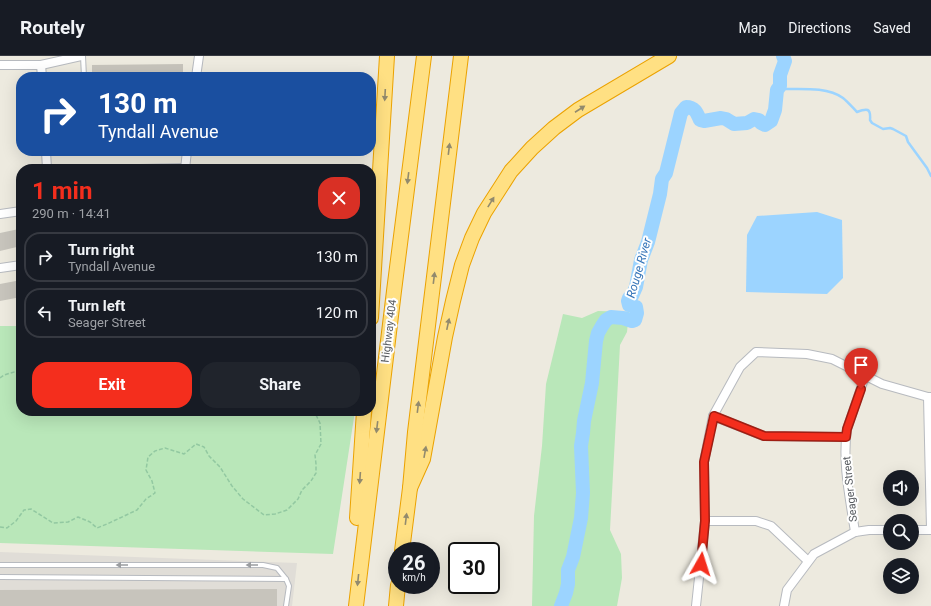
<!DOCTYPE html>
<html lang="en">
<head>
<meta charset="utf-8">
<style>
	body { margin:0; font-family:Roboto,sans-serif; background:#20242c; color:#f1f3f6; height:100vh; display:flex; flex-direction:column; font-size:15px; white-space:nowrap }
	* { box-sizing:border-box; margin:0 }
	p { font-size:13px; color:#9ea1a6 }
	.icon { flex:none; width:22px; height:22px; fill:none; stroke:currentColor; stroke-width:2; stroke-linecap:round; stroke-linejoin:round }
	.map { position:relative; flex:1; overflow:hidden }
	.details { position:absolute; left:16px; top:108px; width:360px; height:252px; display:flex; flex-direction:column; background:#171b24; border-radius:16px; box-shadow:0 4px 16px #0002 }
	.details>* { flex:none }
	.top-card { position:absolute; left:16px; top:16px; width:360px; height:84px; border-radius:16px; box-shadow:0 4px 16px #0002; background:#1a4fa0; color:#fff; overflow:hidden }
	.controls { position:absolute; left:883px; top:414px; display:grid; gap:8px }
	.controls a { display:grid; place-items:center; width:36px; height:36px; border-radius:50%; background:#171b24; box-shadow:0 4px 16px #0002; font-size:20px }
	.speed { position:absolute; left:388px; top:486px; display:flex; gap:8px; font-size:20px; font-weight:700; text-align:center }
	.speed>* { display:grid; place-content:center; width:52px; height:52px; border-radius:50%; background:#171b24; box-shadow:0 4px 16px #0002; line-height:1 }
	.speed small { font-size:10px; font-weight:400 }
	.speed .limit { border:2px solid #111; border-radius:6px; background:#fff; color:#111 }
	.pin { position:absolute; display:grid; place-items:center; width:34px; height:34px; color:#fff; margin:-41px -17px; border-radius:50% 50% 50% 0; rotate:-45deg; box-shadow:0 0 4px #0007 }
	.pin .icon { rotate:45deg }
	.me { position:absolute; width:44px; margin:-22px; rotate:6deg; stroke-linejoin:round; filter:drop-shadow(0 0 3px #0008) }
	.turn { display:flex; align-items:center; gap:14px; height:84px; padding:0 16px; font-size:18px }
	.turn .icon { width:52px; height:52px; stroke-width:2.5 }
	.turn b { display:block; font-size:28px; line-height:34px }
	.round { display:grid; place-items:center; flex:none; width:42px; height:42px; border-radius:16px; background:#20242c }
	.headline { display:flex; align-items:center; justify-content:space-between; height:68px; padding:0 16px }
	h1 { font-size:24px; font-weight:700; line-height:30px; color:#f42e1d }
	.action { display:flex; gap:8px; margin-top:auto; padding:8px 16px }
	.action a { flex:1; height:46px; border-radius:16px; background:#f42e1d; color:#fff; font-size:16px; font-weight:700; line-height:46px; text-align:center }
	.action a+a { background:#20242c; color:#f1f3f6 }
	ul { padding:0; list-style:none }
	li { display:flex; align-items:center; gap:12px; height:50px; margin:0 8px 6px; padding:0 8px; border:2px solid #363941; border-radius:16px }
	li div { flex:1 }
	li b { display:block; font-size:15px }
	li em { font-style:normal }
	header { display:flex; align-items:center; gap:24px; box-sizing:border-box; height:56px; padding:0 20px; background:#171b24; border-bottom:1px solid #363941 }
	header strong { font-size:19px }
	nav { display:flex; gap:22px; margin-inline-start:auto; font-size:14px }
	.map>svg:first-child { display:block }
	.industrial { fill:#e0ddd7 }
	.green { fill:#b9e7b9 }
	.water { fill:#9cd4ff }
	.lines { fill:none; stroke-linecap:round; stroke-linejoin:round }
	.stream { stroke:#9cd4ff; stroke-width:2.5 }
	.river { stroke:#9cd4ff; stroke-width:14 }
	.building { fill:#c7c4bc }
	.lane-casing { stroke:#b7babf; stroke-width:6 }
	.street-casing { stroke:#b7babf; stroke-width:10 }
	.highway-casing { stroke:#eba200; stroke-width:16 }
	.path { stroke:#92c8a1; stroke-width:1.5; stroke-dasharray:4 2; stroke-linecap:butt }
	.lane { stroke:#fff; stroke-width:4 }
	.street { stroke:#fff; stroke-width:8 }
	.highway { stroke:#ffe083; stroke-width:14 }
	.oneway { fill:#928a6d }
	.oneway2 { fill:#9b9da0 }
	.route-casing { stroke:#9f1e13; stroke-width:10 }
	.route { stroke:#f42e1d; stroke-width:7 }
	.labels { text-anchor:middle; dominant-baseline:central; stroke-width:4; stroke-linejoin:round; paint-order:stroke }
	.street-label { font-size:11px; fill:#585c61; stroke:#fff }
	.water-label { font-size:12px; font-style:italic; fill:#3474b8; stroke:#fff }
</style>
</head>
<body>
<header>
<strong>Routely</strong>
<nav><a>Map</a><a>Directions</a><a>Saved</a></nav>
</header>
<div class="map">
<svg width="931" height="550" viewBox="0 0 931 550">
	<rect width="100%" height="100%" fill="#edeadf"/>
	<polygon class="industrial" points="0,496 297,507 292,550 0,550"/>
	<g class="green">
		<polygon points="598,255 629,256 627,276 620,289 610,474 621,498 622,522 617,550 532,550 534,460 542,390 546,328 563,258 582,262"/>
		<polygon points="0,270 21,270 21,355 355,355 333,498 0,487"/>
	</g>
	<polygon class="water" points="817,156 842,164 843,222 827,238 746,236 747,179 757,160"/>
	<g class="lines">
		<path class="stream" d="M780,30L784,33C803,33 828,31 843,42C848,46 853,52 857,56C867,52 871,52 870,64L872,67L883,73L890,72L893,73L906,80L908,86L927,112L931,120"/>
		<path class="river" d="M561,550L566,537L568,528V514L573,501L581,462L583,437L581,390L583,377L584,365L592,327L596,285L598,277L602,270L606,264L611,261L623,262L632,265L635,264L637,257L636,251L629,249L628,245L629,242L632,240L636,231L641,204L648,186L660,138L662,123L666,117L681,57L686,51C695,51 697,57 700,64L704,65L721,62L726,63L734,68L747,67L754,63L759,64L761,67L765,69L771,65L775,54L777,34L780,30V19L785,5L783,0"/>
	</g>
	<g class="building">
		<polygon points="183,8 183,21 92,21 92,9"/>
		<polygon points="19,173 21,181 21,190 0,195 0,177"/>
		<polygon points="21,224 21,241 0,245 0,228"/>
		<polygon points="277,533 277,550 0,550 0,534"/>
	</g>
	<g class="lines">
		<defs>
			<g id="lane">
				<polyline points="83,0 84,21"/>
				<polyline points="47,113 185,110"/>
				<polyline points="0,509 263,509 277,512 286,523"/>
				<polyline points="0,521 286,523 289,530 286,550"/>
			</g>
			<g id="street">
				<polyline points="0,9 41,9 81,0"/>
				<polyline points="41,9 42,21"/>
				<polyline points="196,21 199,0"/>
				<polyline points="46,95 47,113"/>
				<polyline points="185,113 187,95"/>
				<polyline points="0,158 21,155"/>
				<polyline points="0,212 21,209"/>
				<polyline points="928,341 931,473"/>
				<polyline points="713,360 764,380 846,381"/>
				<polyline points="705,465 756,465 771,470 808,505"/>
				<polyline points="912,474 931,474"/>
				<path d="M855,476C850,442 842,407 847,373L865,320"/>
				<polyline points="696,550 705,465 704,406 713,360 740,311 756,296 807,298 832,303 882,328 928,341 931,341"/>
				<polyline points="784,550 787,534 814,498 855,476 869,474 890,474"/>
			</g>
			<g id="highway">
				<polyline points="371,262 387,0"/>
				<polyline points="410,432 423,403 445,281 453,245 462,209 472,182 484,157 511,115 532,92 554,72 578,54 669,0"/>
				<polyline points="357,462 364,355"/>
				<polyline points="402,495 410,432 415,376 461,0"/>
				<polyline points="356,550 394,235 424,0"/>
				<polyline points="396,550 398,529"/>
			</g>
		</defs>
		<use href="#lane" class="lane-casing"/>
		<use href="#street" class="street-casing"/>
		<use href="#highway" class="highway-casing"/>
		<g class="path">
			<polyline points="0,322 4,319 21,314"/>
			<polyline points="0,471 7,472 16,465 24,454 31,453 53,467 68,466 78,461 90,466 97,472 107,468 137,454 146,443 155,437 152,425 146,414 148,401 155,395 165,392 184,398 196,388 204,391 209,400 220,411 232,430 243,443 264,459 275,458 287,454 298,443 302,434 311,425 316,417 316,408 315,399 321,388 320,367 314,355"/>
		</g>
		<use href="#lane" class="lane"/>
		<use href="#street" class="street"/>
		<use href="#highway" class="highway"/>
	</g>
	<defs><path id="oneway-solid" d="M-6-.8H1V-3.2L6.5 0L1 3.2V.8H-6Z"/></defs>
	<g class="oneway">
		<use href="#oneway-solid" transform="translate(385 39) rotate(93)"/>
		<use href="#oneway-solid" transform="translate(580 53) rotate(-33)"/>
		<use href="#oneway-solid" transform="translate(449 93) rotate(-83)"/>
		<use href="#oneway-solid" transform="translate(408 122) rotate(97)"/>
		<use href="#oneway-solid" transform="translate(491 146) rotate(-58)"/>
		<use href="#oneway-solid" transform="translate(434 222) rotate(-83)"/>
		<use href="#oneway-solid" transform="translate(448 268) rotate(-78)"/>
		<use href="#oneway-solid" transform="translate(418 351) rotate(-83)"/>
		<use href="#oneway-solid" transform="translate(377 371) rotate(97)"/>
		<use href="#oneway-solid" transform="translate(425 396) rotate(-80)"/>
		<use href="#oneway-solid" transform="translate(360 422) rotate(94)"/>
		<use href="#oneway-solid" transform="translate(406 463) rotate(-83)"/>
		<use href="#oneway-solid" transform="translate(358 524) rotate(96)"/>
	</g>
	<g class="oneway2">
		<use href="#oneway-solid" transform="translate(122 509) rotate(180)"/>
		<use href="#oneway-solid" transform="translate(252 509) rotate(180)"/>
	</g>
	<g class="lines">
		<defs>
			<polyline id="route" points="701,508 705,465 704,406 714,360 764,380 846,381 847,373 861,333"/>
		</defs>
		<use href="#route" class="route-casing"/>
		<use href="#route" class="route"/>
	</g>
	<g class="labels">
		<g class="street-label">
			<text transform="translate(389 275) rotate(-83)">Highway 404</text>
			<text transform="translate(850 433) rotate(-96)">Seager Street</text>
		</g>
		<g class="water-label">
			<text transform="translate(639 212) rotate(-74)">Rouge River</text>
		</g>
	</g>
</svg>
<div class="controls">
<a><svg class="icon" aria-label="sound" viewBox="0 0 24 24"><path d="M4 9h4l5-4v14l-5-4H4zM17 9q2 3 0 6"/></svg></a>
<a><svg class="icon" aria-label="search" viewBox="0 0 24 24"><circle cx="10" cy="10" r="6"/><path d="M15 15l6 6"/></svg></a>
<a><svg class="icon" aria-label="layers" viewBox="0 0 24 24"><path d="M12 4l9 5-9 5-9-5zM3 14l9 5 9-5"/></svg></a>
</div>
<div class="speed"><div>26<small>km/h</small></div><div class="limit">30</div></div>
<div class="pin" style="left:861px;top:333px;background:#d93025"><svg class="icon" aria-label="arrive" viewBox="0 0 24 24"><path d="M6 21V4h12l-3 4 3 4H6"/></svg></div>
<svg class="me" style="left:701px;top:508px" viewBox="-20 -20 40 40"><path d="M0-17L14 15 0 8-14 15z" fill="#f42e1d" stroke="#fff" stroke-width="4"/></svg>
<div class="top-card">
<div class="turn"><svg class="icon" aria-label="right" viewBox="0 0 24 24"><path d="M7 20v-9h11M14 6l5 5-5 5"/></svg><div><b>130 m</b>Tyndall Avenue</div></div>
</div>
<section class="details">
<div class="headline"><div><h1>1 min</h1><p>290 m · 14:41</p></div><a class="round" style="background:#d93025;color:#fff"><svg class="icon" aria-label="close" viewBox="0 0 24 24"><path d="M6 6l12 12M18 6L6 18"/></svg></a></div>
<ul>
<li><svg class="icon" aria-label="right" viewBox="0 0 24 24"><path d="M7 20v-9h11M14 6l5 5-5 5"/></svg><div><b>Turn right</b><p>Tyndall Avenue</p></div><em>130 m</em></li>
<li><svg class="icon" aria-label="left" viewBox="0 0 24 24"><path d="M17 20v-9H6M10 6l-5 5 5 5"/></svg><div><b>Turn left</b><p>Seager Street</p></div><em>120 m</em></li>
</ul>
<div class="action"><a>Exit</a><a>Share</a></div>
</section>
</div>
</body>
</html>
